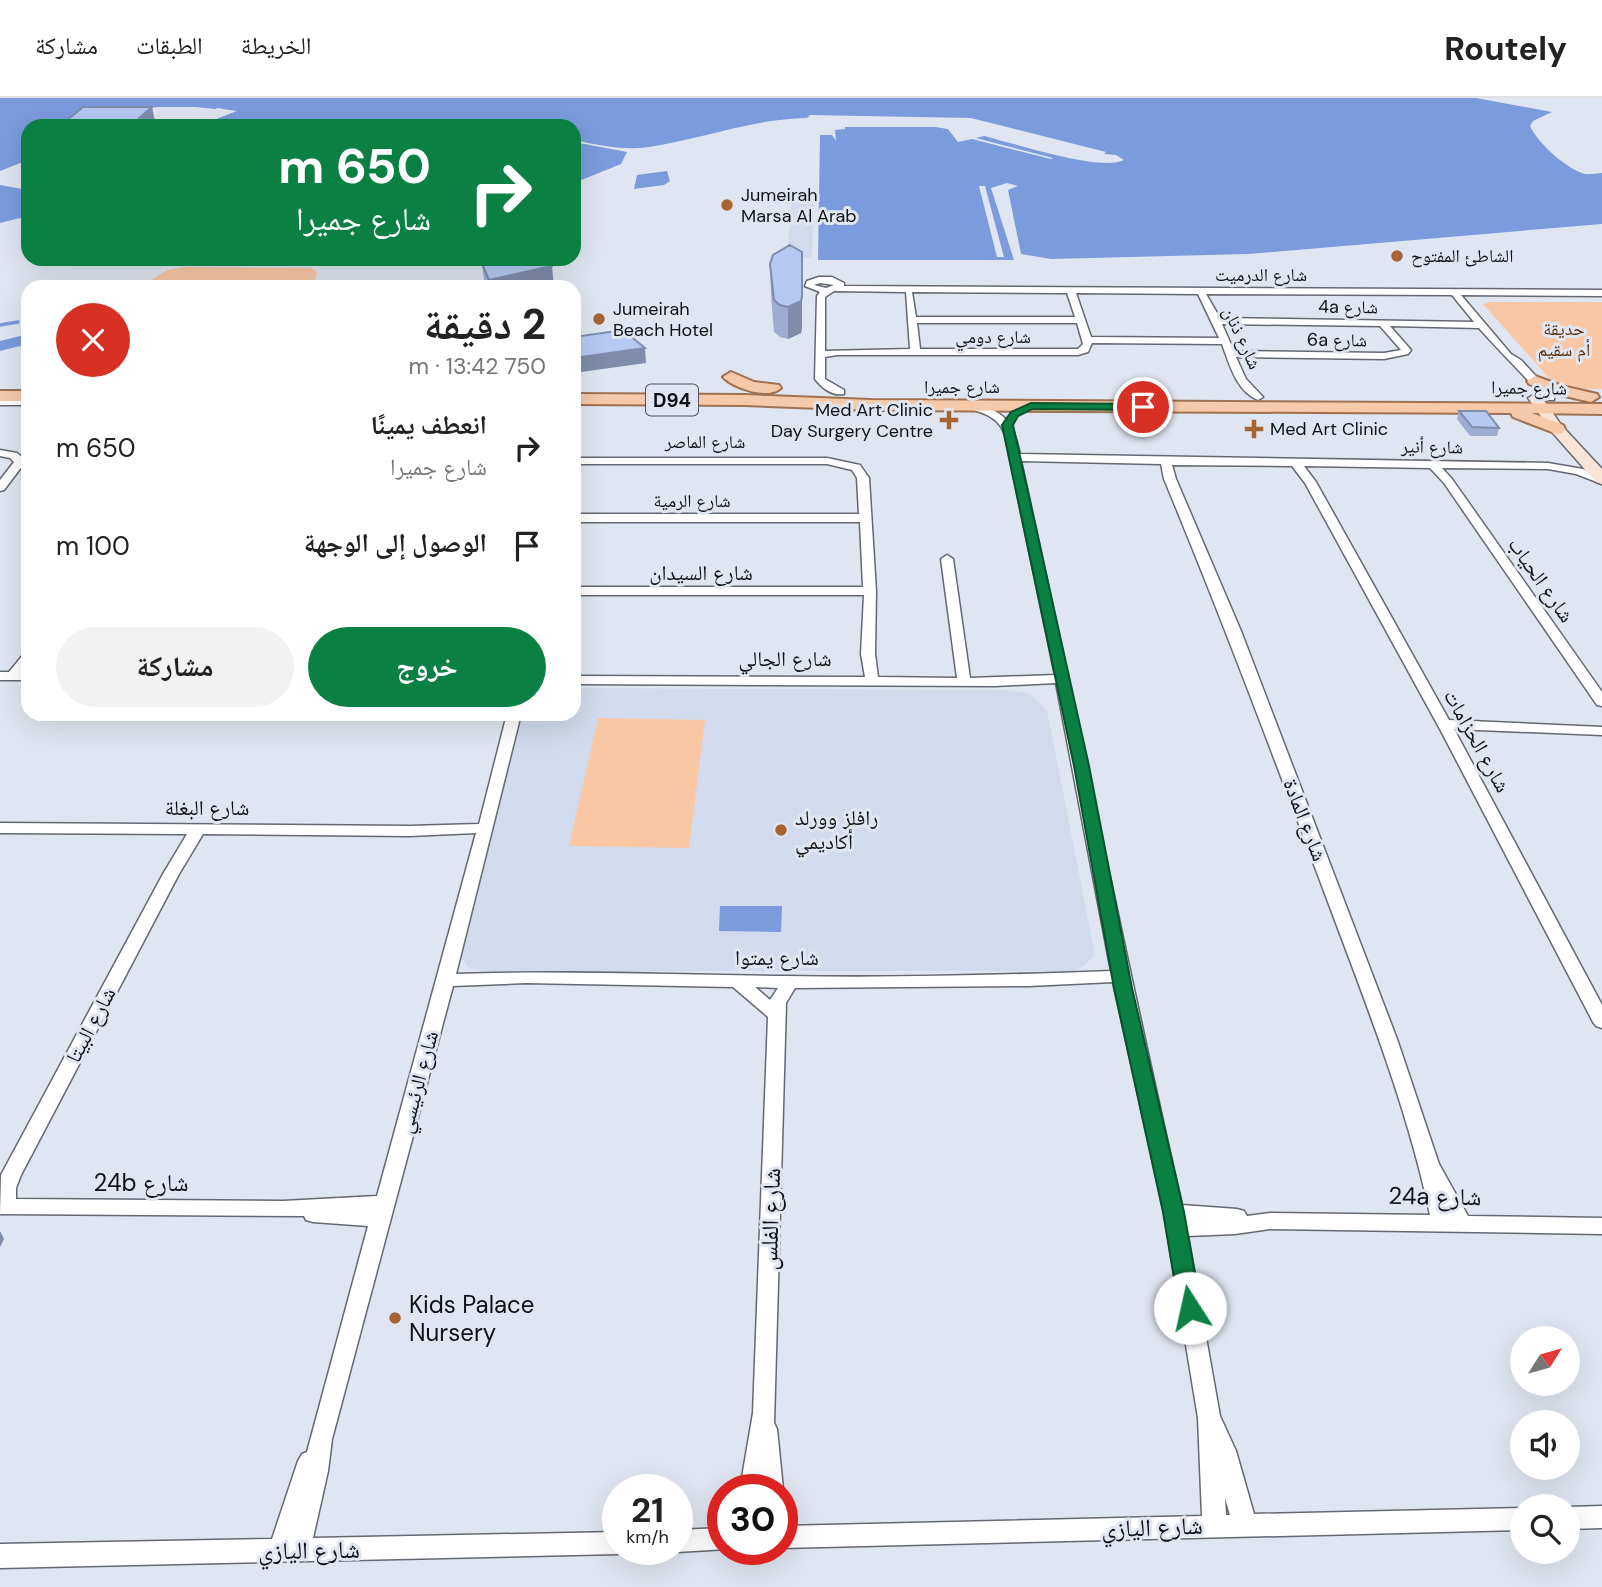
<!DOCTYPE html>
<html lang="ar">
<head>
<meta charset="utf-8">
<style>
	body { margin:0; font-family:"DM Sans","Noto Naskh Arabic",sans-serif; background:#f2f2f2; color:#222; direction:rtl; height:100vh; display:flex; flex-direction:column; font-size:26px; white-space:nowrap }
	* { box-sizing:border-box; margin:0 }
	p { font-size:23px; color:#767676 }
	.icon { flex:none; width:38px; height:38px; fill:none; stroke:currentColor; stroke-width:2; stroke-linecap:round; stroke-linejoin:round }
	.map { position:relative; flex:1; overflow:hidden; direction:ltr }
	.sheet { position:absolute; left:21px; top:182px; width:560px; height:441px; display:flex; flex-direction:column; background:#fff; border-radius:21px; box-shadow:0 7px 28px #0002; direction:rtl }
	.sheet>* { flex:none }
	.hud { position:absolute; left:21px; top:21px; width:560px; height:147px; border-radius:21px; box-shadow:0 7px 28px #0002; direction:rtl; background:#0b8043; color:#fff; overflow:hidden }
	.needle { width:46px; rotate:53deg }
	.tools { position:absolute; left:1510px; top:1228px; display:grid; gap:14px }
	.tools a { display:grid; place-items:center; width:70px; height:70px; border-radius:50%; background:#fff; box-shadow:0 7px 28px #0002; font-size:35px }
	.speed { position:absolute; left:602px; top:1376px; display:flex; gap:14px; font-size:35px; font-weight:700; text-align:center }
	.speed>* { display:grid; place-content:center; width:91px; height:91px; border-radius:50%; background:#fff; box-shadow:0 7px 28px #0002; line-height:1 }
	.speed small { font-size:18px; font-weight:400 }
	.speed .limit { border:10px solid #d22; background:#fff; color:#111 }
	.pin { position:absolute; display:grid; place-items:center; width:60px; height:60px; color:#fff; margin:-30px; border:4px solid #fff; border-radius:50%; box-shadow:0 2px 7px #0007 }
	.me { position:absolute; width:77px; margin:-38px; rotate:350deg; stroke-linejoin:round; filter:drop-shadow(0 0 5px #0008) }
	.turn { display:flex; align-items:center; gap:24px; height:147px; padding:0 35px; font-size:32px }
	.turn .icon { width:91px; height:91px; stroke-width:2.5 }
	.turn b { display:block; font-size:49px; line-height:60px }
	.round { display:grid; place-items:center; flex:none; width:74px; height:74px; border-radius:37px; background:#f2f2f2 }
	.summary { display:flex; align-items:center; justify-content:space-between; height:119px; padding:0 35px }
	h1 { font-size:42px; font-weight:700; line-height:52px }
	.button { display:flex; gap:14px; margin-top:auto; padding:14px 35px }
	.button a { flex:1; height:80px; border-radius:42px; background:#0b8043; color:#fff; font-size:28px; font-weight:700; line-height:80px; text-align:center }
	.button a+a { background:#f2f2f2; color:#222 }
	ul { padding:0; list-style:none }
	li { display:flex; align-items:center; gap:21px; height:98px; padding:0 35px }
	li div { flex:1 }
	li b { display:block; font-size:26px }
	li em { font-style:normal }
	header { display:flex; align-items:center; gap:42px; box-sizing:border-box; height:98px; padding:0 35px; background:#fff; border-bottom:2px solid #e0e0e0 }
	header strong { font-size:33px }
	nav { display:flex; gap:38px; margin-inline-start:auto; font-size:24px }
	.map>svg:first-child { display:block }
	.built { fill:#d1dbed }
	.green { fill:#fac7a5 }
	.water { fill:#7b9bdd }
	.pier { fill:#e0e6f1 }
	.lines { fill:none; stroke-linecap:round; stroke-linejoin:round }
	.stream { stroke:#7b9bdd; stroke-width:3.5 }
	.river { fill:#7b9bdd; fill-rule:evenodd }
	.minor-casing { stroke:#636871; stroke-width:3 }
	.secondary-casing { stroke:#636871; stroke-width:3 }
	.primary-casing { stroke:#a07151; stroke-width:4 }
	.minor { fill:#fff; fill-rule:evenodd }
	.secondary { fill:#fae4d5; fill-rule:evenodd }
	.primary { fill:#f5c9aa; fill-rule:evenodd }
	.wall { fill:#9cadd1 }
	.shaded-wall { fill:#7f8daa }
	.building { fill:#b5c9f3; stroke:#7f8daa; stroke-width:2 }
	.route { fill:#0b8043; stroke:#07532c; stroke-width:2 }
	.poi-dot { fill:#a76432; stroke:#e0e6f1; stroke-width:2.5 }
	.labels { text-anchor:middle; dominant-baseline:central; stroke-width:6; stroke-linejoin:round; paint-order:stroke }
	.far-poi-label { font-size:18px; fill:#0e1013; stroke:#e0e6f1; text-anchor:start }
	.far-street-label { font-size:18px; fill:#0e1013; stroke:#e0e6f1 }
	.far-park-label { font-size:18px; fill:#5a2e08; stroke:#e0e6f1 }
	.shield { fill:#e0e6f1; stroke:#4d5056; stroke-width:2 }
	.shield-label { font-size:19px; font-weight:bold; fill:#0e1013 }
	.street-label { font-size:21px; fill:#0e1013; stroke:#e0e6f1 }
	.poi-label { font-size:21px; fill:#0e1013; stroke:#e0e6f1; text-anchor:start }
	.near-street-label { font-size:24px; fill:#0e1013; stroke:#e0e6f1 }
	.near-poi-label { font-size:24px; fill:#0e1013; stroke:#e0e6f1; text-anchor:start }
</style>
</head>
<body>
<header>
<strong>Routely</strong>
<nav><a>الخريطة</a><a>الطبقات</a><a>مشاركة</a></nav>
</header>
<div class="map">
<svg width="1602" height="1489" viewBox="0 0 1602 1489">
	<rect width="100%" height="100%" fill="#e0e6f1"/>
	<g class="built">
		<polygon points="791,105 814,105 812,160 787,160"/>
		<polygon points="574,590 1008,592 1029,595 1046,611 1048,617 1095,857 1085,867 1073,873 485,873 469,870 459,857 522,616 574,616"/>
	</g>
	<g class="green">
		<polygon points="184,169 311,170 317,174 314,186 310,189 107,189 148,184 167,172"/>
		<polygon points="1490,204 1602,204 1602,291 1568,291 1554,286 1483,206"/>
		<polygon points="598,620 705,622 689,750 569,748"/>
	</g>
	<g class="water">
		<path d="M0,0H1476L1552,14L1533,23L1530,28C1538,45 1566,71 1585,76C1589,77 1597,75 1602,75V126L1248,156L1051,161L1021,156L1008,92L1018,88L1007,85L991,90L1014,162H818L820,37H832L836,43L835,32L845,31V29H935L948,31L958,44L972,41L1051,61L1053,60L976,40L984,38C1013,45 1100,74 1124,62L1116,57L1104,56L1106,54L971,20L810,17L807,20C752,21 702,41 649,49C624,53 598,47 574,42V28H198L235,13L218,10L211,13H137L113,28H28V62L0,73Z"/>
		<polygon points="574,44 627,54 621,66 574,85"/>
		<polygon points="667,73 670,83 664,87 634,91 637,77"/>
		<polygon points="0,87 28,92 28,118 0,125"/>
		<polygon points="720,808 782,808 781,834 719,833"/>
	</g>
	<g class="pier">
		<polygon points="159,9 195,9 237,13 198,28 194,28 224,14 211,17 124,15 113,16 116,28 113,28 109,13"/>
		<polygon points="979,88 985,88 1004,159 997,159"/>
	</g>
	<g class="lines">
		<polyline class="stream" points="0,227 18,224"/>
		<polygon class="river" points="28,236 28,246 0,253 0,243"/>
		<defs>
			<g id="minor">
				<path d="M819,179H832L844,185V188L1602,192V198L1461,197L1511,256L1521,262L1554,298V302H1546C1524,277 1501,255 1479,230L1390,228L1411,252L1408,256L1384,261L1236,259L1246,281L1263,299L1258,302C1236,293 1229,265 1222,246L1092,245L1088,254L1078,257H837L825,259V281L844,292V296C832,298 822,290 815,281L817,198L820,194L805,188L807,183ZM820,185L834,187L826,190L814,187ZM834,193L906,194L910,251L825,253V199ZM912,194L1067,195L1075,219H916ZM1076,195L1198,196L1219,240L1091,239ZM1206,196L1452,197L1474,224L1220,220ZM917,225H1077L1083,246L1078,251H920ZM1222,226L1380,228L1401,252L1384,255L1234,253Z"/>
				<rect x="0" y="301" width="28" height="6"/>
				<path d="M971,305C1006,314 1012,322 1020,356L1548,365L1583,371L1602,379V386L1576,376L1548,371L1442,370L1452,381L1602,594V608L1597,607L1444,385L1430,370L1304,368L1316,384L1449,622L1602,629V637L1454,631L1602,907V930L1596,928L1593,924L1441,633L1305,385L1292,368L1172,367L1176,381L1241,533L1397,941L1439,1066L1468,1118L1602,1120V1136L1270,1131L1235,1136L1188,1138L1220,1318L1236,1353L1254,1416L1522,1410V1432L782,1450V1428L1202,1418L1198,1320L1164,1114L1113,884L1029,888L795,890L786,905L774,1325L777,1331L783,1391L782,1392L740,1391L753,1315L768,919L733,889L526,885L453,888L332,1341L328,1373L313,1440L618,1434V1451H628L627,1453L618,1456L0,1470V1446L272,1441L298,1363L302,1356L307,1354L368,1128L313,1124L306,1122L304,1118L0,1116L1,1077L163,776L187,736L0,735V725L410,728L479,726L507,616H521L456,876C566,872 676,877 786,878C894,880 1003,877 1111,873L1056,585L995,588L574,586V578L865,579L861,556L864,497H574V489H863L860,424H574V416H859L857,380L852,372L827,366H574V360H827L860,367L869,380L876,493L875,556L878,579L957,580L941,461L947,457L953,461L970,580L1055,577L1005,337C999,319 984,315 967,310L966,308ZM1021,363L1161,366L1164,381C1221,518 1273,657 1325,796C1364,901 1407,1007 1430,1117L1270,1115L1247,1118L1244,1113L1237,1111L1182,1107C1125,860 1076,611 1021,363ZM476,735L377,1098L283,1103L16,1101V1090L21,1077L179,776L203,736L410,738ZM755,889L778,890L770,902ZM1225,1400L1230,1417H1226Z"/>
				<polygon points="0,352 17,355 26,363 4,392 0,393 0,382 14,364 10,360 0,358"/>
				<polygon points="28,556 28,569 24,574 28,574 28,582 0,582 0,574 9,574 23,557"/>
				<polygon points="1602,1408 1602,1430 1568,1431 1568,1409"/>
				<polygon points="723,1430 723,1451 727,1451 677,1454 668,1451 677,1451 677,1432"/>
			</g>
			<polygon id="secondary" points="1535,296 1540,297 1562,328 1602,371 1602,386 1596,384 1552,334 1528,300"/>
			<g id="primary">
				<path d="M731,274L754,284L779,287L781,290C768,302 734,290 723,279Z"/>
				<polygon points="1535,278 1562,288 1597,296 1599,299 1591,304 1552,295 1529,286 1527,283"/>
				<rect x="0" y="293" width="28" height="10"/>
				<polygon points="574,296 745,297 871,302 1602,306 1602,316 1532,315 1563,327 1565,331 1563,335 1557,336 1513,319 1511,315 871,312 745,307 574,306"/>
			</g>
		</defs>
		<use href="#minor" class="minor-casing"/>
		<use href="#secondary" class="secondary-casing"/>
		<use href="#primary" class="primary-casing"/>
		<use href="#minor" class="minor"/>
		<use href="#secondary" class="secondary"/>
		<use href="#primary" class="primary"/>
	</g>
	<g class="wall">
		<polygon points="482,166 554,189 485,189"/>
		<polygon points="770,166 802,231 801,235 788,241 780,239 774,234 771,197"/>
		<polygon points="1459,313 1499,330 1497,338 1470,338 1457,321"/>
	</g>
	<g class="shaded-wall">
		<polygon points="152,9 156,28 126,28 139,20"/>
		<polygon points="802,154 802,231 801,235 788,241 788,209"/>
		<polygon points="552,168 554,189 490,189 489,182"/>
		<polygon points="645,250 646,265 574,275 574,260"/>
		<polygon points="0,1133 4,1141 0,1149"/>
	</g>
	<g class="building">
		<polygon points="83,9 152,9 139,20 141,26 126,28 60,28"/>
		<polygon points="790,147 802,154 802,199 801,203 788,209 780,207 774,202 770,166 773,157"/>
		<polygon points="551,161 552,168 489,182 482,166"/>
		<polygon points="623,232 645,250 574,260 574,239"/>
		<polygon points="1459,313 1486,313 1499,330 1472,329"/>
	</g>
	<polygon class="route" points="1031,305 1143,306 1148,309 1143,312 1032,311 1018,318 1013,327 1089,668 1132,890 1184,1114 1201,1210 1198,1216 1190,1219 1183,1216 1179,1210 1163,1114 1114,890 1074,668 1002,327 1011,314"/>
	<g class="poi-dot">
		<circle cx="727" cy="107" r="7"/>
		<circle cx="1397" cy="158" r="7"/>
		<circle cx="599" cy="221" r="7"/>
		<path d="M945.5 311.5h7v7h7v7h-7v7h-7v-7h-7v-7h7z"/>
		<path d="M1250.5 320.5h7v7h7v7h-7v7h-7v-7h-7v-7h7z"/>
		<circle cx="781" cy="732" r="7"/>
		<circle cx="395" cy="1220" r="7"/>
	</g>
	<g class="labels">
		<g class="far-poi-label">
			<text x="741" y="97">Jumeirah<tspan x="741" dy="21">Marsa Al Arab</tspan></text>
			<text x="1411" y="158">الشاطئ المفتوح</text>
			<text x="613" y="211">Jumeirah<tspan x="613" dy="21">Beach Hotel</tspan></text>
			<text x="933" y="312" text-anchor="end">Med Art Clinic<tspan x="933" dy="21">Day Surgery Centre</tspan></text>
			<text x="1270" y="331">Med Art Clinic</text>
		</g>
		<g class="far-street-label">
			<text x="1261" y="177">شارع الدرميت</text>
			<text transform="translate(1348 209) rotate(1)">4a شارع</text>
			<text x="993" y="239">شارع دومي</text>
			<text transform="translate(1242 240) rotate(65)">شارع ذنان</text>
			<text transform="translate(1337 242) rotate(1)">6a شارع</text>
			<text x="962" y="289">شارع جميرا</text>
			<text transform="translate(1529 290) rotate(1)">شارع جميرا</text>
			<text x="705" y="344">شارع الماصر</text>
			<text transform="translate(1432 349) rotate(1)">شارع أنير</text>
			<text x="692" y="403">شارع الرمية</text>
		</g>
		<g class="far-park-label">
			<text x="1564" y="231">حديقة<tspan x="1564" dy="21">أم سقيم</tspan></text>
		</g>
		<rect class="shield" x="646" y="286.5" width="52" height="31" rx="5"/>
		<g class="shield-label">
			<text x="672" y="302">D94</text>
		</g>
		<g class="street-label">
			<text x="701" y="475">شارع السيدان</text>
			<text transform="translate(1541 482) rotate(55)">شارع الحياب</text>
			<text x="785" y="561">شارع الجالي</text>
			<text transform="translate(1477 643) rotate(61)">شارع الحزامات</text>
			<text x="207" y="710">شارع البغلة</text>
			<text transform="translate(1305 722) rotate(69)">شارع المادة</text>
			<text x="777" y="860">شارع يمتوا</text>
			<text transform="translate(91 927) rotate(-62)">شارع البيتا</text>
			<text transform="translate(418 984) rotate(-75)">شارع الرئيسي</text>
		</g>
		<g class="poi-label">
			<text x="795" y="720">رافلز وورلد<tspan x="795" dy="24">أكاديمي</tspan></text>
		</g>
		<g class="near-street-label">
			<text x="141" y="1084">24b شارع</text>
			<text transform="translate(1435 1098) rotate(1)">24a شارع</text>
			<text transform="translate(770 1121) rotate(-88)">شارع الفلس</text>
			<text transform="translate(1152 1429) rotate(-2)">شارع اليازي</text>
			<text transform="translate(309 1452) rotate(-1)">شارع اليازي</text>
		</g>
		<g class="near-poi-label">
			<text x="409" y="1206">Kids Palace<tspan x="409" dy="28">Nursery</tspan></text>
		</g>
	</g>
</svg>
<div class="tools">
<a><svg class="needle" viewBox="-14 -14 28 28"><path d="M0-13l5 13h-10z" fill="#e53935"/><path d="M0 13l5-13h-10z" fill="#767676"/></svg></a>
<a><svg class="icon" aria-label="sound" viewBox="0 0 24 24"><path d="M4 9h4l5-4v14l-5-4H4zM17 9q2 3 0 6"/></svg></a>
<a><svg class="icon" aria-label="search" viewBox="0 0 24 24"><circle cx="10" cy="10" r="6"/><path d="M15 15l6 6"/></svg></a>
</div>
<div class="speed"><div>21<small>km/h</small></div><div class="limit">30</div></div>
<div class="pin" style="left:1143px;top:309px;background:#d93025"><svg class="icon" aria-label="arrive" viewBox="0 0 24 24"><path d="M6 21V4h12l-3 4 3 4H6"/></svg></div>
<svg class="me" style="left:1190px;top:1210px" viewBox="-20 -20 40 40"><circle r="19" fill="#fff"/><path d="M0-13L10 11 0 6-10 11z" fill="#0b8043"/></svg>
<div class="hud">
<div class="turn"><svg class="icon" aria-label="right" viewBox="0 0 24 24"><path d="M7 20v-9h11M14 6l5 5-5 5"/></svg><div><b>650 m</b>شارع جميرا</div></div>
</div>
<section class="sheet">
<div class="summary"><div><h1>2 دقيقة</h1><p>750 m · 13:42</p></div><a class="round" style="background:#d93025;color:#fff"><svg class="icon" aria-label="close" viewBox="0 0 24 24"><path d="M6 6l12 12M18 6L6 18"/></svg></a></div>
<ul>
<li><svg class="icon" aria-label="right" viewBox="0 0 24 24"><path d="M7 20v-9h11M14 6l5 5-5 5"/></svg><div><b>انعطف يمينًا</b><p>شارع جميرا</p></div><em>650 m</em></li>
<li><svg class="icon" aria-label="arrive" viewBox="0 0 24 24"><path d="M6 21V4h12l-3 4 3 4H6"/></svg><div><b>الوصول إلى الوجهة</b></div><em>100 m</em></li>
</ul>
<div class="button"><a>خروج</a><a>مشاركة</a></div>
</section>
</div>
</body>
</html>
